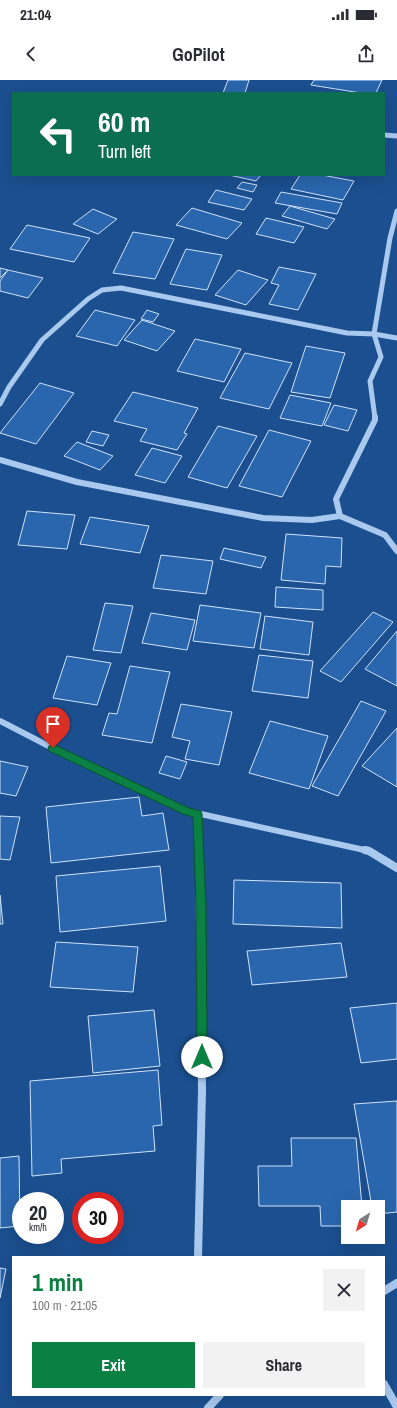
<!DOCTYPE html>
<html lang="en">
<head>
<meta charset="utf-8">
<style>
	body { margin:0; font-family:"Archivo Narrow",sans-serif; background:#f2f2f3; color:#2b2b33; height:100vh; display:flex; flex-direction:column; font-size:15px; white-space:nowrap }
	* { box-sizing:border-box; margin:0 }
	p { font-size:13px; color:#7c7c81 }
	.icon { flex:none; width:22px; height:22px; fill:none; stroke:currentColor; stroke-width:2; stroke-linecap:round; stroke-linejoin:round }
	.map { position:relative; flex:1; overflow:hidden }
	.side { position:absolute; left:12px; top:1176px; width:373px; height:140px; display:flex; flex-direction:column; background:#fff; border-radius:0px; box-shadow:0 4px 16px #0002 }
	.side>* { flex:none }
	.banner { position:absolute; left:12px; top:12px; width:373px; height:84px; border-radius:0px; box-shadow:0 4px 16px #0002; background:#0b6e4f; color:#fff; overflow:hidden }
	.needle { width:26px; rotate:217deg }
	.controls { position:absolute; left:341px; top:1120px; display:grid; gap:8px }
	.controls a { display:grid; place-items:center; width:44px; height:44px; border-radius:0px; background:#fff; box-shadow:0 4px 16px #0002; font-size:20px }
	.speed { position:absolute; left:12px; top:1112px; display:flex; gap:8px; font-size:20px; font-weight:700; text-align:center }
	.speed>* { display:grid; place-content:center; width:52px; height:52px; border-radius:50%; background:#fff; box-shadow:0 4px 16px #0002; line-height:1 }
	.speed small { font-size:10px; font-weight:400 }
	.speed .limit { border:6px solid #d22; background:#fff; color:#111 }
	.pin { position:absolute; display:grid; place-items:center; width:34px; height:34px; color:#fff; margin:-41px -17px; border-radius:50% 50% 50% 0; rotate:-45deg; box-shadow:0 0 4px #0007 }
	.pin .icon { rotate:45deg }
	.me { position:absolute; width:44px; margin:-22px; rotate:0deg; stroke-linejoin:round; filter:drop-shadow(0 0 3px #0008) }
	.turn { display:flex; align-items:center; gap:14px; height:84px; padding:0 20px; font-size:18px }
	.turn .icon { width:52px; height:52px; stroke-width:2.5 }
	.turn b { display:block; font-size:28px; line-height:34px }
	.round { display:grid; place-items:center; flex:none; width:42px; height:42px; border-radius:0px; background:#f2f2f3 }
	.overview { display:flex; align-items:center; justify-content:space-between; height:68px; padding:0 20px }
	h1 { font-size:24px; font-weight:700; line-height:30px; color:#0b8043 }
	.button { display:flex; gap:8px; margin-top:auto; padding:8px 20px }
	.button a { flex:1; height:46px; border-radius:0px; background:#0b8043; color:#fff; font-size:16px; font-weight:700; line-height:46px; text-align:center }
	.button a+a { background:#f2f2f3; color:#2b2b33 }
	.status { display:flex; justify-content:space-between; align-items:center; height:28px; padding:0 20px; background:#fff; direction:ltr }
	.status svg { height:11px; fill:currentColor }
	header { display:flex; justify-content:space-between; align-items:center; height:52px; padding:0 20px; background:#fff; font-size:18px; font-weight:700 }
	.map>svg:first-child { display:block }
	.building { fill:#2a66ad; stroke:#cfe3fa }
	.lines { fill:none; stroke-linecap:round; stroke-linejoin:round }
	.minor-far2 { stroke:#a9c9ee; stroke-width:5 }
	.minor-far1 { stroke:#a9c9ee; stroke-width:6 }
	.minor { stroke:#a9c9ee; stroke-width:8 }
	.route { fill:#0b8043; stroke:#07532c }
</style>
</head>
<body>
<div class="status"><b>21:04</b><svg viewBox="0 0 49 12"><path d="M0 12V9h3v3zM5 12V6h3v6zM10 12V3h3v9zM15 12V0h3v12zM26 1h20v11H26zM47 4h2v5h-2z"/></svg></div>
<header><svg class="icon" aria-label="back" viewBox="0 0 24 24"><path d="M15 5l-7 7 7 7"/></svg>GoPilot<svg class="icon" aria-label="share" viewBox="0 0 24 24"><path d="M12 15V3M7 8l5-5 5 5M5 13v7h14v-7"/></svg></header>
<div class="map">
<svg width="397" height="1328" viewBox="0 0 397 1328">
	<rect width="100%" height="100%" fill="#1b4f8f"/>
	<g class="building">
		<polygon points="228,0 249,0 245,13 223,13"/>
		<polygon points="314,0 382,0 376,13 361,13 311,5"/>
		<polygon points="229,95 261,95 256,101"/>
		<polygon points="300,95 322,95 354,101 343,120 291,109"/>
		<polygon points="242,102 257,105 253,112 237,108"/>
		<polygon points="216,110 252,119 244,130 208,122"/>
		<polygon points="281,112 342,123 337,134 275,123"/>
		<polygon points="290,126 335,139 327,149 282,136"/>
		<polygon points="192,128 242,143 227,159 176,145"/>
		<polygon points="93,129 117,139 98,154 73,144"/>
		<polygon points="266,138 304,147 294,163 256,154"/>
		<polygon points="27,145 90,158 74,182 10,169"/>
		<polygon points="133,152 174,159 155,199 113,193"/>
		<polygon points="186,169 222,175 207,210 170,204"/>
		<polygon points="279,187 316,194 298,230 269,224 279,205 271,203"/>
		<polygon points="0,188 8,190 0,198"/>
		<polygon points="8,190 43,198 28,218 0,211 0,201"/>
		<polygon points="238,190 268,200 246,225 215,215"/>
		<polygon points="95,230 135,240 117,266 76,256"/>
		<polygon points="147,230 159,234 153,242 141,239"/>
		<polygon points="142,240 175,251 157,271 124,260"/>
		<polygon points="195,259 241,269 224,302 177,291"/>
		<polygon points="306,266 345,273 330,318 291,312"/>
		<polygon points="245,273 292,283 269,329 220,318"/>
		<polygon points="40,303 74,313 36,364 0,353"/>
		<polygon points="133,312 198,328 184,353 187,354 177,370 140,361 147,349 114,341"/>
		<polygon points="290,315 331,323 322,346 280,338"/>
		<polygon points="334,325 357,330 348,351 324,345"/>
		<polygon points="218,346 257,356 227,408 188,397"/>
		<polygon points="269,350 311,361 282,417 239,406"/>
		<polygon points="92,351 109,355 103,366 86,362"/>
		<polygon points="77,362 113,376 100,390 64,376"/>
		<polygon points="152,368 182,376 165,403 135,395"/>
		<polygon points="27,431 75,435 67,469 18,465"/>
		<polygon points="90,437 149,446 140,473 80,464"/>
		<polygon points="286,454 342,458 341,487 326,486 325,504 281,500"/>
		<polygon points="224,468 266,477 261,488 220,479"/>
		<polygon points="161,475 213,481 206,514 153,508"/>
		<polygon points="276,507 323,510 323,530 275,527"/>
		<polygon points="105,523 133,526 121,573 93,570"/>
		<polygon points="200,525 261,533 254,568 193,561"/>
		<polygon points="373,532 393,542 341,602 320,591"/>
		<polygon points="151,533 195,540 187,570 142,563"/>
		<polygon points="265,536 313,542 309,575 260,569"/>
		<polygon points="397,551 397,606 365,589"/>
		<polygon points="259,575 313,581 308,618 252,611"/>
		<polygon points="67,576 111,583 97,625 53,618"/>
		<polygon points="130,586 170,592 152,663 102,655 109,633 117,634"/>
		<polygon points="361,621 386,631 338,716 312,706"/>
		<polygon points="181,624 232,632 219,685 185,679 190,661 172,657"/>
		<polygon points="270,641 328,656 309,709 249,693"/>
		<polygon points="397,648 397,707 362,686"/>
		<polygon points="166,676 187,682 180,699 159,693"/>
		<polygon points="0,681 28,687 16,716 0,713"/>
		<polygon points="139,717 142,736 163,733 169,770 51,783 46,727"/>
		<polygon points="0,736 20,737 10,780 0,779"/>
		<polygon points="160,786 166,841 60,852 56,796"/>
		<polygon points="234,800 341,803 342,848 233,844"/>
		<polygon points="0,815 3,844 0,844"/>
		<polygon points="56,862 138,867 133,912 50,907"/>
		<polygon points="341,863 347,897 252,905 247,871"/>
		<polygon points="397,923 397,979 361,983 350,928"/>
		<polygon points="154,930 160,986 93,993 88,936"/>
		<polygon points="158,990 162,1045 153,1046 155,1071 61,1079 62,1093 32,1096 30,1001"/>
		<polygon points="397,1021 397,1132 378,1134 378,1127 372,1127 354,1024"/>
		<polygon points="291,1058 356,1058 362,1127 348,1127 348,1146 321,1146 320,1126 259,1126 258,1086 292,1086"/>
		<polygon points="19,1076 20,1146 0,1148 0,1078"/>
		<polygon points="0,1188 6,1189 0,1218"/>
	</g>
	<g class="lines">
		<g class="minor-far2">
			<polyline points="384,55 397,56"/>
			<polyline points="0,324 9,307 42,260 88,219 102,210 121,208 347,253 374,254 397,258"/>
			<polyline points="375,338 370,301 381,277 374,254 390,158 397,131"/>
		</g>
		<g class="minor-far1">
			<polyline points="375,337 375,340 336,419 340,436 385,455 397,471"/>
			<polyline points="0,380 77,402 263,438 312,440 340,436"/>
			<polyline points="0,641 66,675 187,731 369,771"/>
			<polyline points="198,734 199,771"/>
		</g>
		<g class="minor">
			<polyline points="365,770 369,771 397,788"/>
			<polyline points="198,1177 202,1011 199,770"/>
			<polyline points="384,1211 397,1203"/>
			<polyline points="384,1304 397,1327"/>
			<polyline points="208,1328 220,1315"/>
		</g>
	</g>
	<polygon class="route" points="53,664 189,728 201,731 202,734 206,825 207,977 206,981 202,982 198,981 197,977 196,825 193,737 183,734 49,671 48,668 49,666"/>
</svg>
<div class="controls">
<a><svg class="needle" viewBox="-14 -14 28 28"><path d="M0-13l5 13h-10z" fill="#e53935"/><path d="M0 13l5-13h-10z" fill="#7c7c81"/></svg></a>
</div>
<div class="speed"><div>20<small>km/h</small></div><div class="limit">30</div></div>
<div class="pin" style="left:53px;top:668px;background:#d93025"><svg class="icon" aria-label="arrive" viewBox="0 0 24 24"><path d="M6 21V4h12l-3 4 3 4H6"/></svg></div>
<svg class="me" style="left:202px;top:977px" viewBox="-20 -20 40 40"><circle r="19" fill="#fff"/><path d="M0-13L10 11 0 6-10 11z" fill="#0b8043"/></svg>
<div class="banner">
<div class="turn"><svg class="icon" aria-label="left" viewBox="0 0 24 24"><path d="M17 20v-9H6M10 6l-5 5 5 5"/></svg><div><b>60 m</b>Turn left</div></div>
</div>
<section class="side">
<div class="overview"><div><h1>1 min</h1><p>100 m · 21:05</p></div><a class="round"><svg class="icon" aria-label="close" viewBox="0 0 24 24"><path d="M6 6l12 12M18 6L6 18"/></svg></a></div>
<div class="button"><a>Exit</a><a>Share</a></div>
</section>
</div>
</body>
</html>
